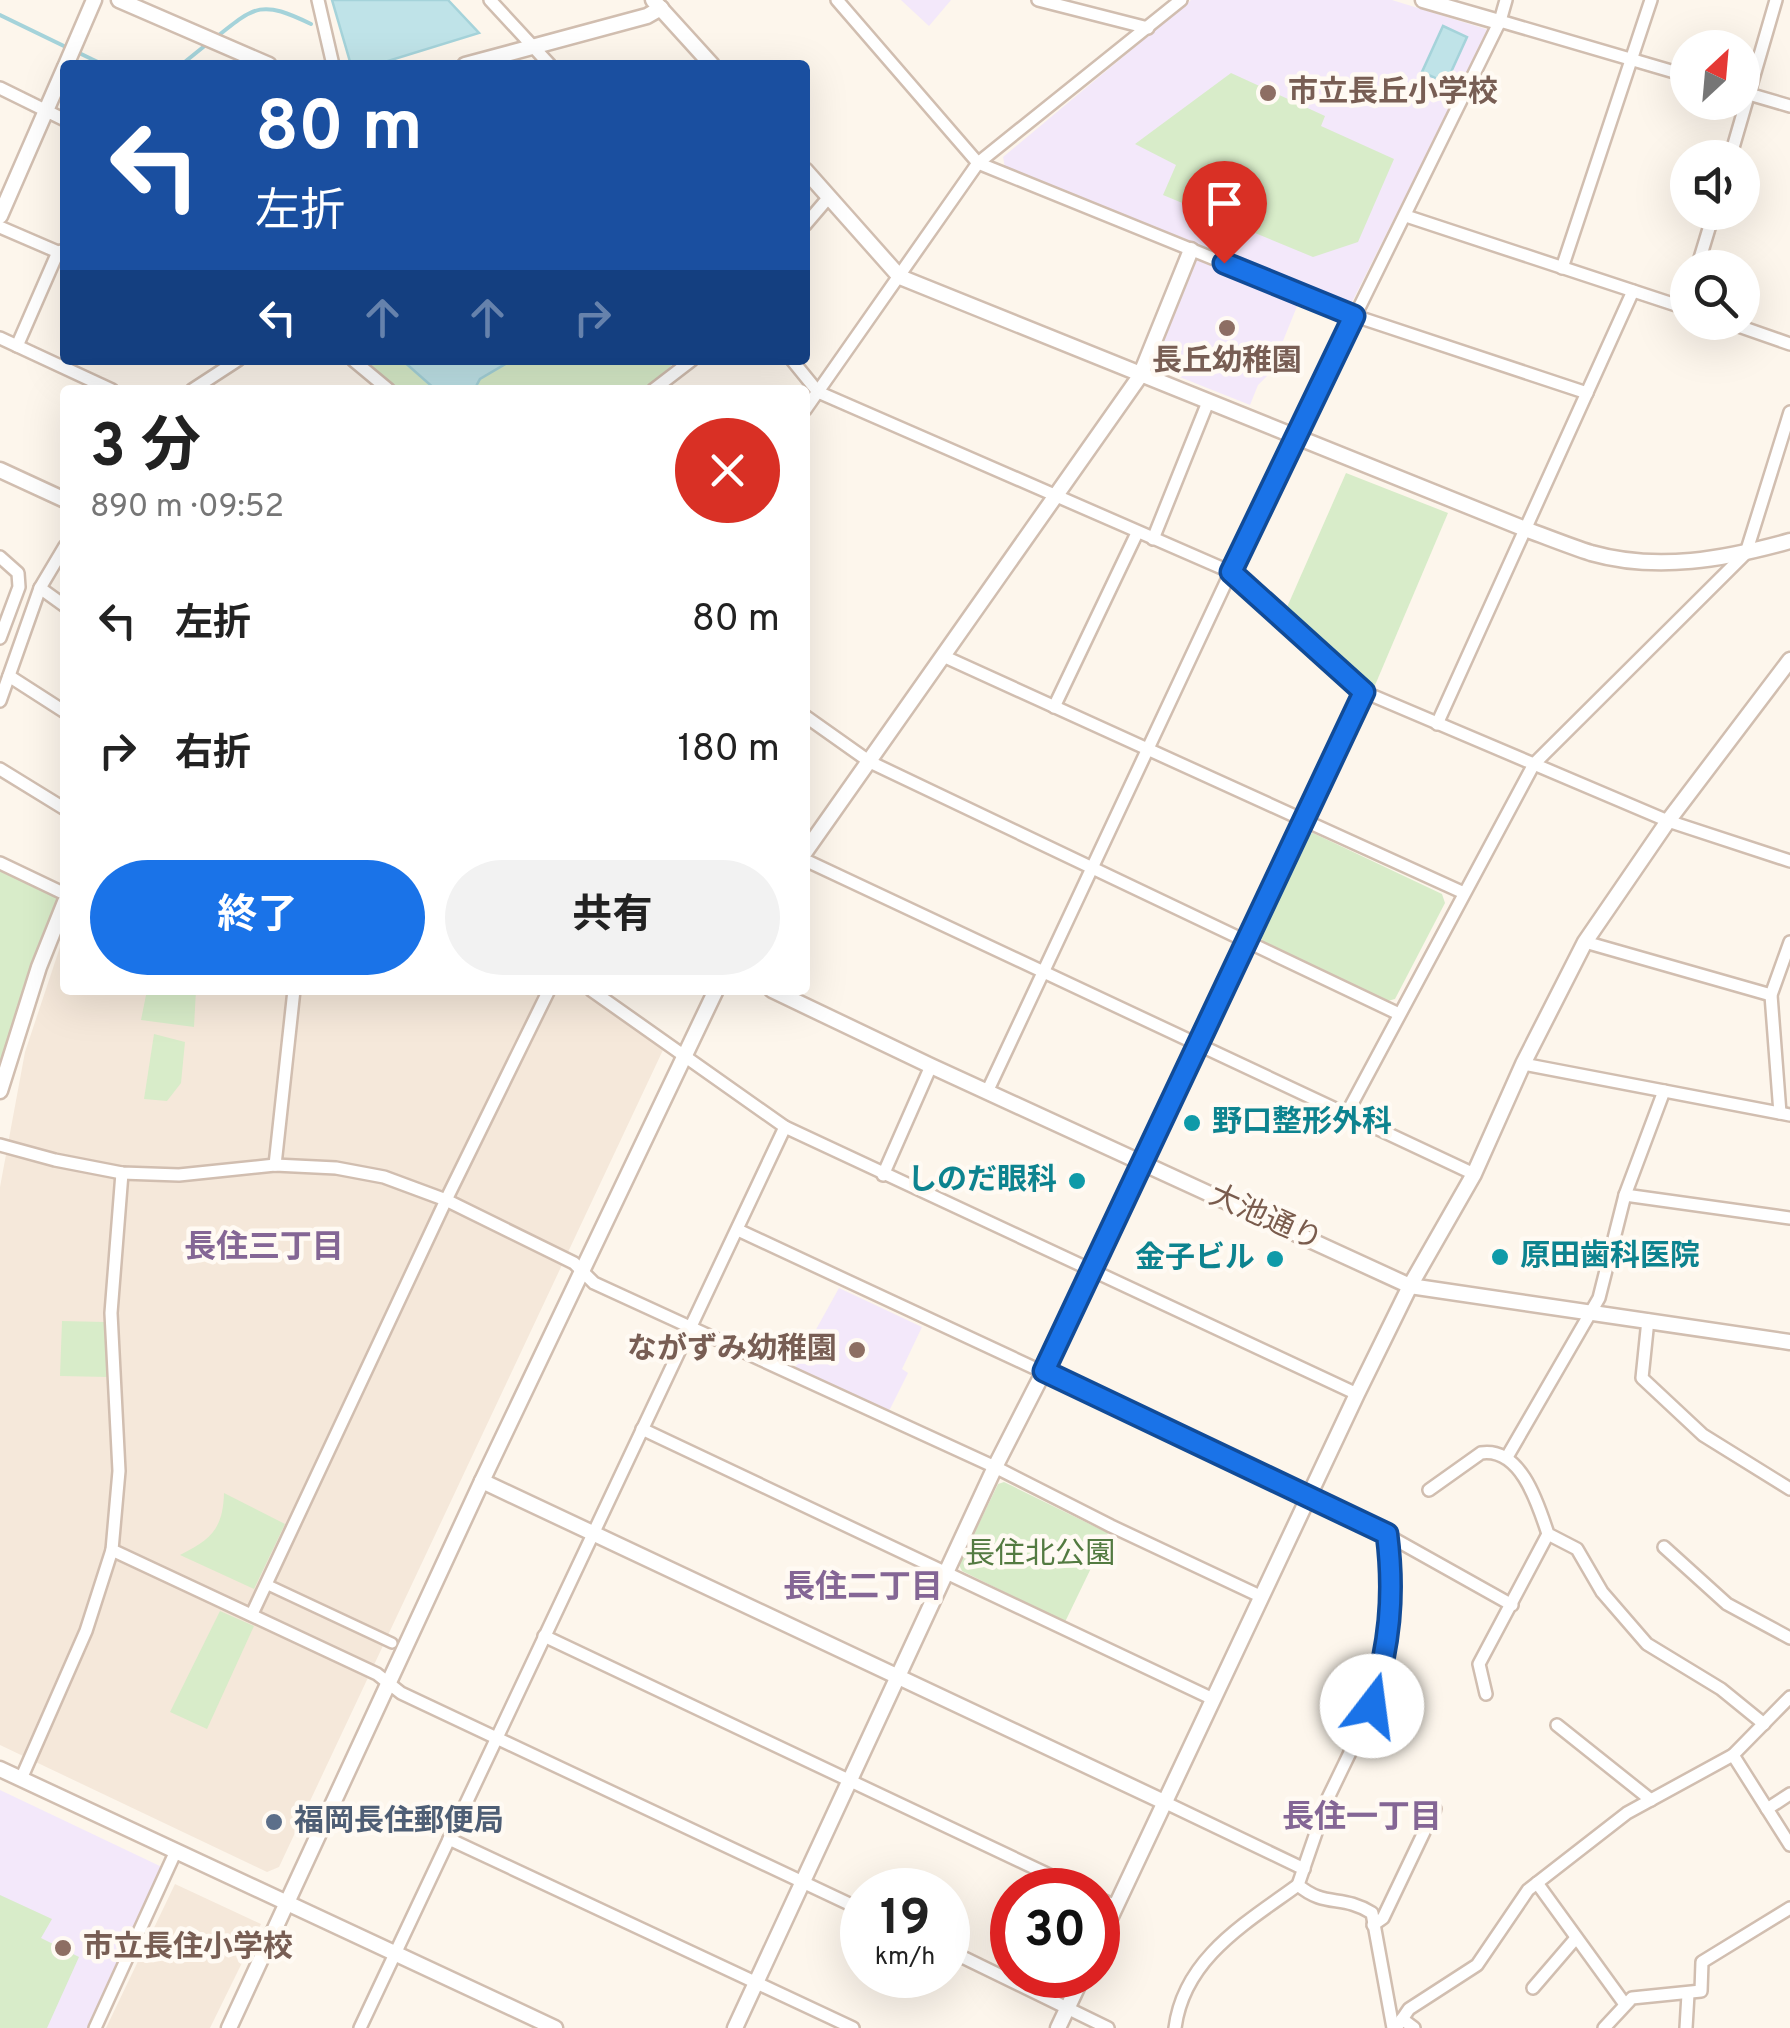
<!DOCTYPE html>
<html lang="ja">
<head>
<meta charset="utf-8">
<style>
	body { margin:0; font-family:Overpass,"Noto Sans JP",sans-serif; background:#f2f2f2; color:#222; height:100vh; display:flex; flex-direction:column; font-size:38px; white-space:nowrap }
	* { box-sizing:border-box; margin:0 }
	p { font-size:32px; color:#767676 }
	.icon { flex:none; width:55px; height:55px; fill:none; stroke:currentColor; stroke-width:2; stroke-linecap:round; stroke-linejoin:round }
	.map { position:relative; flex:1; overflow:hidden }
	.details { position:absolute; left:60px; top:385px; width:750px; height:610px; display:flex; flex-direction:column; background:#fff; border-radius:10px; box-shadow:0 10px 40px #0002 }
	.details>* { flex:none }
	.banner { position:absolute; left:60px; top:60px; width:750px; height:305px; border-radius:10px; box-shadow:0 10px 40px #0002; background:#1a4fa0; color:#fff; overflow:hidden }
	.needle { width:65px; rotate:26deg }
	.tools { position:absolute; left:1670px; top:30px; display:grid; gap:20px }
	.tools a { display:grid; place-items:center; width:90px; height:90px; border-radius:50%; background:#fff; box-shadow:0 10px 40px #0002; font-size:50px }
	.speed { position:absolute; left:840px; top:1868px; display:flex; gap:20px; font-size:50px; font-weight:700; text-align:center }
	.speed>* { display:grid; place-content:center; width:130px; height:130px; border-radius:50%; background:#fff; box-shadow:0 10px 40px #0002; line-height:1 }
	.speed small { font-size:25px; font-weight:400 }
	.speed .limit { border:15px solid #d22; background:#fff; color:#111 }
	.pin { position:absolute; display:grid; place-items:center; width:85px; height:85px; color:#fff; margin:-102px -42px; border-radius:50% 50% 50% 0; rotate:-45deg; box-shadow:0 0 10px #0007 }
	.pin .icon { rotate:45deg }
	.me { position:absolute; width:110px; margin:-55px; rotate:15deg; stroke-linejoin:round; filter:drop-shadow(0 0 8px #0008) }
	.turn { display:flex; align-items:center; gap:35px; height:210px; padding:0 30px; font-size:45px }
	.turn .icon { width:130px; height:130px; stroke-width:2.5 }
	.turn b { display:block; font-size:70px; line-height:85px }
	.lanes { display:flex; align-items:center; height:95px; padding:0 30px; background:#0003; justify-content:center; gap:50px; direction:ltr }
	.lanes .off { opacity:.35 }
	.round { display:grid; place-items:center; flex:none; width:105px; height:105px; border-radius:52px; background:#f2f2f2 }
	.headline { display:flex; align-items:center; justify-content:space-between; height:170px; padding:0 30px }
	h1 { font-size:60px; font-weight:700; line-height:75px }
	.primary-button { display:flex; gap:20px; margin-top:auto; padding:20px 30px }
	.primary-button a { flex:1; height:115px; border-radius:60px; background:#1a73e8; color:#fff; font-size:40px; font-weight:700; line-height:115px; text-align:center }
	.primary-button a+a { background:#f2f2f2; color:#222 }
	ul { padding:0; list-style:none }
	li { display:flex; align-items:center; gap:30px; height:130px; padding:0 30px }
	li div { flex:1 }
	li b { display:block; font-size:38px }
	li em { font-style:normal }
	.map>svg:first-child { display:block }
	.residential { fill:#f5e8da }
	.education { fill:#f3e8fa }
	.green { fill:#d8ecc9 }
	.water { fill:#bfe3e8; stroke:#a5d3da; stroke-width:2.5 }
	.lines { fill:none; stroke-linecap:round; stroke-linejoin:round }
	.stream { stroke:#a5d3da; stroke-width:4 }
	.pedestrian-casing { stroke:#d1beb0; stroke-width:14 }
	.minor-casing { stroke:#d1beb0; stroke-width:16 }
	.tertiary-casing { stroke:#d1beb0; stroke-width:19 }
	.pedestrian { stroke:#fff; stroke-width:9 }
	.minor { stroke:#fff; stroke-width:11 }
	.tertiary { stroke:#fff; stroke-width:14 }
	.route-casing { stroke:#114b97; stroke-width:25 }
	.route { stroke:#1a73e8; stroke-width:18 }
	.education-dot { fill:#8d6e63; stroke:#fffaf3; stroke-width:4 }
	.culture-dot { fill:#0f9aa8; stroke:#fffaf3; stroke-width:4 }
	.service-dot { fill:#5c6f8a; stroke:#fffaf3; stroke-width:4 }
	.labels { text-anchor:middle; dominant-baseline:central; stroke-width:9; stroke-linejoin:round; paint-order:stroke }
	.education-label { font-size:30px; font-weight:bold; fill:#785e54; stroke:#fffaf3; text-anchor:start }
	.culture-label { font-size:30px; font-weight:bold; fill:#0d838f; stroke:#fffaf3; text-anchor:start }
	.street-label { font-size:30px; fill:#7a5c4d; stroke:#fffaf3 }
	.park-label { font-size:30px; fill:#537a41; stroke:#fffaf3 }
	.service-label { font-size:30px; font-weight:bold; fill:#4e5e75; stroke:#fffaf3; text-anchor:start }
	.neighbourhood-label { font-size:32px; font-weight:bold; fill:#846695; stroke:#fffaf3 }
</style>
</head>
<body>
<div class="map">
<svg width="1790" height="2028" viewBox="0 0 1790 2028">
	<rect width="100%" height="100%" fill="#fdf6ec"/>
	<g class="residential">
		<polygon points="65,932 65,990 581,990 663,1050 279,1867 267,1872 0,1745 0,1187 25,1052"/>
		<polygon points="175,1884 261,1924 210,2028 106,2028"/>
	</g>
	<g class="education">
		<polygon points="901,0 951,0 929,26"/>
		<polygon points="1191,0 1392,0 1489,30 1351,304 1005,168 1003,157"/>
		<polygon points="1195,258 1300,299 1270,373 1258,385 1250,405 1157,368 1154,357"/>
		<polygon points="839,1288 922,1327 902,1369 908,1373 887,1415 793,1371"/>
		<polygon points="0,1790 164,1868 87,2028 0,2028"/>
	</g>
	<g class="green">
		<polygon points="1231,73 1325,116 1321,126 1394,159 1358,242 1313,257 1163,195 1176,165 1135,144"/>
		<polygon points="361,360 685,360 672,365 645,390 396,390"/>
		<polygon points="1346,473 1448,513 1373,690 1363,689 1284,614"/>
		<polygon points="1313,833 1442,894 1445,903 1395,999 1384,1002 1264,943 1258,933 1304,836"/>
		<polygon points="0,863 65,894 0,1091"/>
		<polygon points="147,990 196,990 194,1027 141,1020"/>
		<polygon points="154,1034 185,1042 181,1083 167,1101 144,1099"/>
		<polygon points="62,1321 105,1322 108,1377 60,1376"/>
		<polygon points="1004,1482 1108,1533 1065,1622 962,1571 959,1565 998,1484"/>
		<path d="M224,1493L285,1524L254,1589L180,1555C212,1539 223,1528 224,1493Z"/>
		<polygon points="220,1611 254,1626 207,1729 170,1712"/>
		<polygon points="0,1895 52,1919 41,1938 79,1957 47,2028 0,2028"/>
	</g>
	<g class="water">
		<polygon points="332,0 448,0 479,33 375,65 351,65"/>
		<polygon points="1443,26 1467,37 1446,83 1422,72"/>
		<polygon points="402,360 512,360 480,379 474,390 436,390"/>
	</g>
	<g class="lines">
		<g class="stream">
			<polyline points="0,15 68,48"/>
			<path d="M214,39C256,5 261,0 311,24"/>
			<polyline points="77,52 104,65"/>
			<polyline points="181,65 207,44"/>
		</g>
		<defs>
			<polyline id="pedestrian" points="266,1584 392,1643"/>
			<g id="minor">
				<polyline points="318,0 333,65"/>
				<polyline points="490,0 550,65"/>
				<polyline points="837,0 978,163 1355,316 1500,21 1506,0"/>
				<polyline points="1038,0 1148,28"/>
				<polyline points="1500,21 1688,76"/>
				<polyline points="0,88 65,120"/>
				<polyline points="1742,92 1790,106"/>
				<polyline points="1730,158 1776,0"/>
				<polyline points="1406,216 1688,309"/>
				<polyline points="805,225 829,197"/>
				<polyline points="0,227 58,252 65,250"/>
				<polyline points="1562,268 1651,0"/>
				<polyline points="1697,268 1714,212"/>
				<polyline points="1727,322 1790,344"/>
				<polyline points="0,338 112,390"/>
				<polyline points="17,346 58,252"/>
				<polyline points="353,360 389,390"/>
				<polyline points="792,360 818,392 1231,572 1364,692 1668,821 1790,861"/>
				<polyline points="192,390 238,360"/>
				<polyline points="653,390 692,360"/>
				<polyline points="805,410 978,163 1181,0"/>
				<polyline points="1153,539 1208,402"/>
				<polyline points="0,557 18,573 19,587 0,638"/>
				<polyline points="40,588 65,606"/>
				<polyline points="943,656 1464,893"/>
				<polyline points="9,676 65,712"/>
				<polyline points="0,701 40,588 65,546"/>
				<polyline points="1054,707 1137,533"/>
				<polyline points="805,716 870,762 1399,1014"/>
				<polyline points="1437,724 1633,291"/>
				<polyline points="0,769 65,809"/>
				<polyline points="805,860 1474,1174"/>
				<polyline points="0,863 65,894"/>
				<polyline points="1585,942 1771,995"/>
				<polyline points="591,990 785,1127 1357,1394"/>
				<polyline points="1197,1043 1364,692"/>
				<polyline points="1523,1064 1790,1115"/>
				<polyline points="987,1092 1294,437 1355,316 1587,393"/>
				<polyline points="1347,1113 1534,764 1746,553 1790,412"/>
				<polyline points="1780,1113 1771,995 1790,942"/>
				<polyline points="0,1145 55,1160 122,1173 179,1175 275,1165 336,1168 384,1177 446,1200 574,1263 594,1283 995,1467 1111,1526 1262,1597"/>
				<polyline points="275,1165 294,990"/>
				<polyline points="122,1173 111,1313 119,1471 112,1550 377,1674 401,1693 862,1910"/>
				<polyline points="883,1175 931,1066"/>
				<polyline points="1625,1195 1790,1218"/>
				<polyline points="738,1230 1309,1496 1387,1535 1512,1605"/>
				<polyline points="1648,1320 1642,1378 1703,1435 1790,1489"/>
				<polyline points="642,1429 1213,1699"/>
				<polyline points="1507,1457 1599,1298 1625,1195 1664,1091"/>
				<path d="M1429,1490L1481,1453C1521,1447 1538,1504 1548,1534L1577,1549L1602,1592L1647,1644L1721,1689L1764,1724"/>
				<path d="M1387,1535L1391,1568L1388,1649L1373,1705L1328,1798L1298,1885C1325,1908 1342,1894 1372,1913L1393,2028"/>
				<polyline points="1664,1547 1727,1604 1790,1638"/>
				<polyline points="252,1614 446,1200 549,990"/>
				<polyline points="544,1636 1081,1890"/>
				<polyline points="1486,1694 1479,1664 1548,1534"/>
				<polyline points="1557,1725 1651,1800"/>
				<polyline points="1733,1755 1790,1845"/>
				<polyline points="21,1779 86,1631 112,1550"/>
				<polyline points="1164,1802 1304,1869"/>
				<polyline points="1767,1809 1790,1794"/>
				<polyline points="449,1839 853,2028"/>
				<polyline points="1537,1883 1624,2003"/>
				<polyline points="1098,1898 1115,1906"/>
				<polyline points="1373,1925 1383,1918 1435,1809"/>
				<polyline points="948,1950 1108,2028"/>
				<polyline points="1533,1988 1576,1938"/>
				<polyline points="1402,2019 1414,2028"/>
				<polyline points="95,2028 175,1853"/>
				<polyline points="360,2028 785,1127"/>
				<path d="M1175,2028C1184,1958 1246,1923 1298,1885"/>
				<polyline points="1396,2028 1409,2009 1477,1965 1528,1890 1627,1813 1733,1755 1790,1697"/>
				<polyline points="1604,2028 1632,1998 1701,1991 1702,1962 1790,1908"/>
				<polyline points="1686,2028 1688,1994"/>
			</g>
			<g id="tertiary">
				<polyline points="119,0 269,65"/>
				<polyline points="653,0 712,65"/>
				<polyline points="1423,0 1499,22"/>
				<polyline points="66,65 94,0"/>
				<polyline points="465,65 647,16 661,8"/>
				<path d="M805,170L900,277L1525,529C1547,537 1569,546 1591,553C1658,572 1725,559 1790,541"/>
				<polyline points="0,216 65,67"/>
				<polyline points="0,470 65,500"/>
				<polyline points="805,852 1140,376 1191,250"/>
				<polyline points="772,990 931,1066 1410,1286 1790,1342"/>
				<polyline points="0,1091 39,967 65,902"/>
				<polyline points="482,1481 1164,1802"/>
				<polyline points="0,1769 555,2028"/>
				<polyline points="1098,1944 1357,1394 1410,1286 1474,1174 1523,1064 1585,942 1668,821 1790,660"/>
				<polyline points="229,2028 482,1481 716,990"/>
				<polyline points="735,2028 995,1467 1044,1371 1197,1043"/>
				<polyline points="1058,2028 1083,1975"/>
			</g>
		</defs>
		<use href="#pedestrian" class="pedestrian-casing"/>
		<use href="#minor" class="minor-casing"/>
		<use href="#tertiary" class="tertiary-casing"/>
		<use href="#pedestrian" class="pedestrian"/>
		<use href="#minor" class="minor"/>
		<use href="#tertiary" class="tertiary"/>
	</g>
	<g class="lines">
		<defs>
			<path id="route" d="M1224,263L1354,316L1231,572L1364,692L1044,1371L1387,1534C1395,1597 1389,1645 1372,1706"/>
		</defs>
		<use href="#route" class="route-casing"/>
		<use href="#route" class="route"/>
	</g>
	<g class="education-dot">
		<circle cx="1268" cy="93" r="10"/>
		<circle cx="1227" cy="328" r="10"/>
		<circle cx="857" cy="1350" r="10"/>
		<circle cx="63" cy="1948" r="10"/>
	</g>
	<g class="culture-dot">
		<circle cx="1192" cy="1123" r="10"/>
		<circle cx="1077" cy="1181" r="10"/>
		<circle cx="1500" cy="1257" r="10"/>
		<circle cx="1275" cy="1259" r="10"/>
	</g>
	<circle class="service-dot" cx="274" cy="1822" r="10"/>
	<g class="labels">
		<g class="education-label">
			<text x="1288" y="93">市立長丘小学校</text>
			<text x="1227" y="362" text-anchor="middle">長丘幼稚園</text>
			<text x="837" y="1350" text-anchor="end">ながずみ幼稚園</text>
			<text x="83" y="1948">市立長住小学校</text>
		</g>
		<g class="culture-label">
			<text x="1212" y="1123">野口整形外科</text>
			<text x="1057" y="1181" text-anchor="end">しのだ眼科</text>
			<text x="1520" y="1257">原田歯科医院</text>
			<text x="1255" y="1259" text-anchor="end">金子ビル</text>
		</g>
		<g class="street-label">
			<text transform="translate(1265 1219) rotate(24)">大池通り</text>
		</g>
		<g class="park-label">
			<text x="1040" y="1555">長住北公園</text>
		</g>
		<g class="service-label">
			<text x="294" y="1822">福岡長住郵便局</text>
		</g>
		<g class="neighbourhood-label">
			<text x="264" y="1249">長住三丁目</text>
			<text x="863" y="1589">長住二丁目</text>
			<text x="1362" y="1819">長住一丁目</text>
		</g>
	</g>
</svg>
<div class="tools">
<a><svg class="needle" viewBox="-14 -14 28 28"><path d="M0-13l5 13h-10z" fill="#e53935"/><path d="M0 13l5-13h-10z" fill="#767676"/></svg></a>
<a><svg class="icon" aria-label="sound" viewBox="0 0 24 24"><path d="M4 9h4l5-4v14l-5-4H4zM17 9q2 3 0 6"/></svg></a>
<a><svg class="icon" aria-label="search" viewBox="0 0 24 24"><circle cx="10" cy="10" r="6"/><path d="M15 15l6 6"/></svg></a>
</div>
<div class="speed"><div>19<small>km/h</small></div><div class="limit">30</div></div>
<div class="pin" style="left:1224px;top:263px;background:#d93025"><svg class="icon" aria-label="arrive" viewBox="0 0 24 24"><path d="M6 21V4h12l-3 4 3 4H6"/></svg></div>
<svg class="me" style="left:1372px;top:1706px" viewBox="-20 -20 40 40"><circle r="19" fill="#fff"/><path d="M0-13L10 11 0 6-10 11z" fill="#1a73e8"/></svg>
<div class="banner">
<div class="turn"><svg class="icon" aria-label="left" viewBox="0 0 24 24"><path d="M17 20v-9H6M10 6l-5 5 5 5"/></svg><div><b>80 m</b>左折</div></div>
<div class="lanes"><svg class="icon" aria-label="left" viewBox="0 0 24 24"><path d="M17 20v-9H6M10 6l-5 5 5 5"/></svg><svg class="icon off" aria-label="ahead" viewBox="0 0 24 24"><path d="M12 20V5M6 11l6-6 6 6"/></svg><svg class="icon off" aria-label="ahead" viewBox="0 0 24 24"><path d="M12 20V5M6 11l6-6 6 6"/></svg><svg class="icon off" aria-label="right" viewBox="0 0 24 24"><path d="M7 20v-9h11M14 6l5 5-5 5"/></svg></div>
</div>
<section class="details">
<div class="headline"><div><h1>3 分</h1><p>890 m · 09:52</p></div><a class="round" style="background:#d93025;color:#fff"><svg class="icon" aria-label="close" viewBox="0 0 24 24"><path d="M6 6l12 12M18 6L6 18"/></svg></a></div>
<ul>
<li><svg class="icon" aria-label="left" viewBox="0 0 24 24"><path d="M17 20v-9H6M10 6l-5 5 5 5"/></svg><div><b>左折</b></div><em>80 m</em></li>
<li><svg class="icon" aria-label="right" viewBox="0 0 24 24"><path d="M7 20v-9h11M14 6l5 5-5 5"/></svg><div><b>右折</b></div><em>180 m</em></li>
</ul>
<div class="primary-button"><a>終了</a><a>共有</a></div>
</section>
</div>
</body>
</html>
